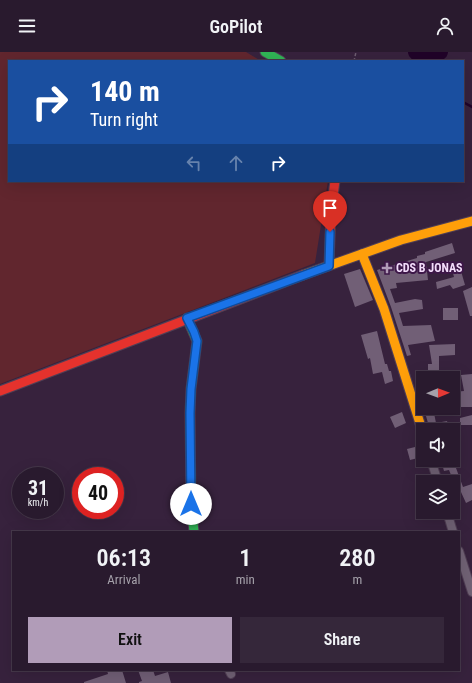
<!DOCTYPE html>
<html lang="en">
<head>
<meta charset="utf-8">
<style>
	body { margin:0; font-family:"Roboto Condensed",sans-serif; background:#35273a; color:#f1f3f6; height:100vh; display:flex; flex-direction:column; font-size:15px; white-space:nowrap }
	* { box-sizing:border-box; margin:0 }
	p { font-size:13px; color:#a5a1aa }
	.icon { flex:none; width:22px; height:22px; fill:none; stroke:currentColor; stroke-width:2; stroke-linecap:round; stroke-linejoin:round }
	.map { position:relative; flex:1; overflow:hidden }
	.details { position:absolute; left:12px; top:479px; width:448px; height:140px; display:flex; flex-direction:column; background:#291a2e; border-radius:0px; box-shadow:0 4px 16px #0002,0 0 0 1px #45384a }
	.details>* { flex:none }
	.top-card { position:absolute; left:8px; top:8px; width:456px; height:122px; border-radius:0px; box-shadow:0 4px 16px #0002,0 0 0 1px #45384a; background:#1a4fa0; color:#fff; overflow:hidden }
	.needle { width:26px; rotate:89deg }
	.tools { position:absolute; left:416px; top:319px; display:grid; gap:8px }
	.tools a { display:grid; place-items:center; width:44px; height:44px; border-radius:0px; background:#291a2e; box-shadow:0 4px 16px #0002,0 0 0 1px #45384a; font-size:20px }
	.speed { position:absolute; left:12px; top:415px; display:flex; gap:8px; font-size:20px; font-weight:700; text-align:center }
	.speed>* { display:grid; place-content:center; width:52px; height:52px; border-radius:50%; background:#291a2e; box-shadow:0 4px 16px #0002,0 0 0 1px #45384a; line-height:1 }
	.speed small { font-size:10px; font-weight:400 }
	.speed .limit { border:6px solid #d22; background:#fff; color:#111 }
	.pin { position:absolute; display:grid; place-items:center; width:34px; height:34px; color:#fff; margin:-41px -17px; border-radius:50% 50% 50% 0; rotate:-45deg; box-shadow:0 0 4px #0007 }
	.pin .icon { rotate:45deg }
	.me { position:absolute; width:44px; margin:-22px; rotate:0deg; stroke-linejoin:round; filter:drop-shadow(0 0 3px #0008) }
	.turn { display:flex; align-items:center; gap:14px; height:84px; padding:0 16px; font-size:18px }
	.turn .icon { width:52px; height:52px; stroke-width:2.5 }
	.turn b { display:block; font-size:28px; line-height:34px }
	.lanes { display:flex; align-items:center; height:38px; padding:0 16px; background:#0003; justify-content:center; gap:20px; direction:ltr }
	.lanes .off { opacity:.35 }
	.eta { display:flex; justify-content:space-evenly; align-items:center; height:68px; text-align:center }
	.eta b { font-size:24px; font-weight:600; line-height:28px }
	.button { display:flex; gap:8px; margin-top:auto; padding:8px 16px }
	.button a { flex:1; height:46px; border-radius:0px; background:#b19cb8; color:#111; font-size:16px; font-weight:600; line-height:46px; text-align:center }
	.button a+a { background:#35273a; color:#f1f3f6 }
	header { display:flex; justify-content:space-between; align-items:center; height:52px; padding:0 16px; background:#291a2e; font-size:18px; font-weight:600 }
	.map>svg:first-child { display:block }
	.green { fill:#61262e }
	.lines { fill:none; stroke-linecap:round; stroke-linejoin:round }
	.stream { stroke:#200328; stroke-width:2.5 }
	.river { stroke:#200328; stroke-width:16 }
	.building { fill:#715f76 }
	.street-casing { stroke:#513f55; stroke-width:10 }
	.fast-casing { stroke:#513f55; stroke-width:11 }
	.slow-casing { stroke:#513f55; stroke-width:11 }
	.jam-casing { stroke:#513f55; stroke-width:11 }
	.path { stroke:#6e5e72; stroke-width:1.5; stroke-dasharray:3 2; stroke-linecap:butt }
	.street { stroke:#716275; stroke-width:8 }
	.fast { stroke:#30b455; stroke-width:9 }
	.slow { stroke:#ff9f0a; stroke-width:9 }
	.jam { stroke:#e5322d; stroke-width:9 }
	.route-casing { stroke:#114b97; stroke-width:10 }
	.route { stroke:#1a73e8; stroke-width:7 }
	.poi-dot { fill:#b19cb8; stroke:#3d1748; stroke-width:1.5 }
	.labels { text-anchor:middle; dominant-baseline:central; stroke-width:4; stroke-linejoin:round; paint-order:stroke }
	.poi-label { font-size:12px; font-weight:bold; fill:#f3ddfb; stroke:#3d1748; text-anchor:start }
</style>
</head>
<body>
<header><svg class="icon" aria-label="menu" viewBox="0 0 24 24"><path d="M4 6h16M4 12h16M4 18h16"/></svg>GoPilot<svg class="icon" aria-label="person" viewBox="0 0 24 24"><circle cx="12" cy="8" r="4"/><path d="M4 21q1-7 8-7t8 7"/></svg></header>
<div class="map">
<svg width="472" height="631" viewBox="0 0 472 631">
	<rect width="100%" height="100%" fill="#37223d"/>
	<polygon class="green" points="0,0 246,0 261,9 9,9 9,129 328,129 315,211 0,332"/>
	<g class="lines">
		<g class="stream">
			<polyline points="420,3 424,9"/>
			<polyline points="463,50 472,55"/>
		</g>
		<polyline class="river" points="416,0 420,3 440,0"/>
	</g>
	<g class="building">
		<polygon points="452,191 455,201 426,210 428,228 396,231 397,236 390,237 395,251 415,247 422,248 423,257 399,261 403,274 431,273 435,289 408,293 411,303 407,304 391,255 377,218 417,206 417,204 425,202 425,200"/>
		<polygon points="360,217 373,248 355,255 344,222"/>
		<polygon points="461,219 465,233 453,237 450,233 437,237 436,230 454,225 453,221"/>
		<polygon points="472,235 472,264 470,264 463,239"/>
		<rect x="443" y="256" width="15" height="12"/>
		<polygon points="377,279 385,312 387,312 389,319 391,319 393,329 385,332 382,320 373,322 370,306 368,307 361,283"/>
		<polygon points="455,292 455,303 439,304 439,326 435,326 435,324 428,324 428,312 432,312 429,293"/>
		<polygon points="472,322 472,355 453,355 453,340 464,339 461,323"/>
		<polygon points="433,356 436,371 447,369 450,378 430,378 424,357"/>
		<polygon points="402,360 406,371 395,376 390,365"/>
		<polygon points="472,363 472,373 460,373 460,366"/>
		<polygon points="415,395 418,406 410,408 407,397"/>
		<polygon points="441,408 457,408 458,415 456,416 463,435 472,432 472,448 466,451 461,440 453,443 453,428 449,418 444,419"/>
		<polygon points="107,618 122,618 126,631 84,631 84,630 108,622"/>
		<polygon points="138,618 153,618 155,624 168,620 171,631 139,631 139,630 142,629"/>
	</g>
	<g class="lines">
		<defs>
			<g id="street">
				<polyline points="431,408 438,430"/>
				<polyline points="447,460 453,480"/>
				<polyline points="459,499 472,540"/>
				<polyline points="229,618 231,622"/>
			</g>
			<g id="fast">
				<polyline points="265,0 281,9"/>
				<polyline points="187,266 197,289 191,337 190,361 191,452 194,480"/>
			</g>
			<g id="slow">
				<polyline points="362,202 384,257 423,381"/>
				<polyline points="303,223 401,188 472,169"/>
			</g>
			<g id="jam">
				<polyline points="329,213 331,159 335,129"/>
				<polyline points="0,339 303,223"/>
			</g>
		</defs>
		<use href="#street" class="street-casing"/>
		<use href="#fast" class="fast-casing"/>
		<use href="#slow" class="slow-casing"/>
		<use href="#jam" class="jam-casing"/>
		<polyline class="path" points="354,9 356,0"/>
		<use href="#street" class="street"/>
		<use href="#fast" class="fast"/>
		<use href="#slow" class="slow"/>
		<use href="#jam" class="jam"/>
	</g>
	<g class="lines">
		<defs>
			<polyline id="route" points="191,452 190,361 191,337 197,289 194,280 187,266 329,214 330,180"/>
		</defs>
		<use href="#route" class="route-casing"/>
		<use href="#route" class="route"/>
	</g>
	<path class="poi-dot" d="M385 210h4v4h4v4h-4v4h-4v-4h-4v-4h4z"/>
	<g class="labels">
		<g class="poi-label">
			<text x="396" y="216">CDS B JONAS</text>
		</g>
	</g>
</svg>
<div class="tools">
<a><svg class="needle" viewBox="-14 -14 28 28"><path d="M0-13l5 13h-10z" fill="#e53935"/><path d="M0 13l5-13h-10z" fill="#a5a1aa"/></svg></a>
<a><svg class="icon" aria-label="sound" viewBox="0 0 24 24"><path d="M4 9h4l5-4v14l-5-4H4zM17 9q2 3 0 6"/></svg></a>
<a><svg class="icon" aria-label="layers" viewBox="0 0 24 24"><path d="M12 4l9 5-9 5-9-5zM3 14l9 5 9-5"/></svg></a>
</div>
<div class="speed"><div>31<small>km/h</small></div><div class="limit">40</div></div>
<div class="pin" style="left:330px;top:180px;background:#d93025"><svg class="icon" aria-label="arrive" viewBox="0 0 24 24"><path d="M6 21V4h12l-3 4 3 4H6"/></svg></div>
<svg class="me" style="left:191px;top:452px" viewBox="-20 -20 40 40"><circle r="19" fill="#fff"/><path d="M0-13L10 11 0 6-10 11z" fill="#1a73e8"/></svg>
<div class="top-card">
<div class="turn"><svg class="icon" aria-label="right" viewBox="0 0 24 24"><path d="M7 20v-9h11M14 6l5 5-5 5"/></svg><div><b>140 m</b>Turn right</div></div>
<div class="lanes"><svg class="icon off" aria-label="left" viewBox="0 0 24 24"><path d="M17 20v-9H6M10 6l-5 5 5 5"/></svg><svg class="icon off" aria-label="ahead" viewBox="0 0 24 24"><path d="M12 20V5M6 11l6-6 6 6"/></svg><svg class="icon" aria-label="right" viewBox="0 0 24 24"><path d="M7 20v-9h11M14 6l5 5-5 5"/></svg></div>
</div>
<section class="details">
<div class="eta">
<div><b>06:13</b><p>Arrival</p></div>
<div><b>1</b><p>min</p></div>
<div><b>280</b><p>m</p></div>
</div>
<div class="button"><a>Exit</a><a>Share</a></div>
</section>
</div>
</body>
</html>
